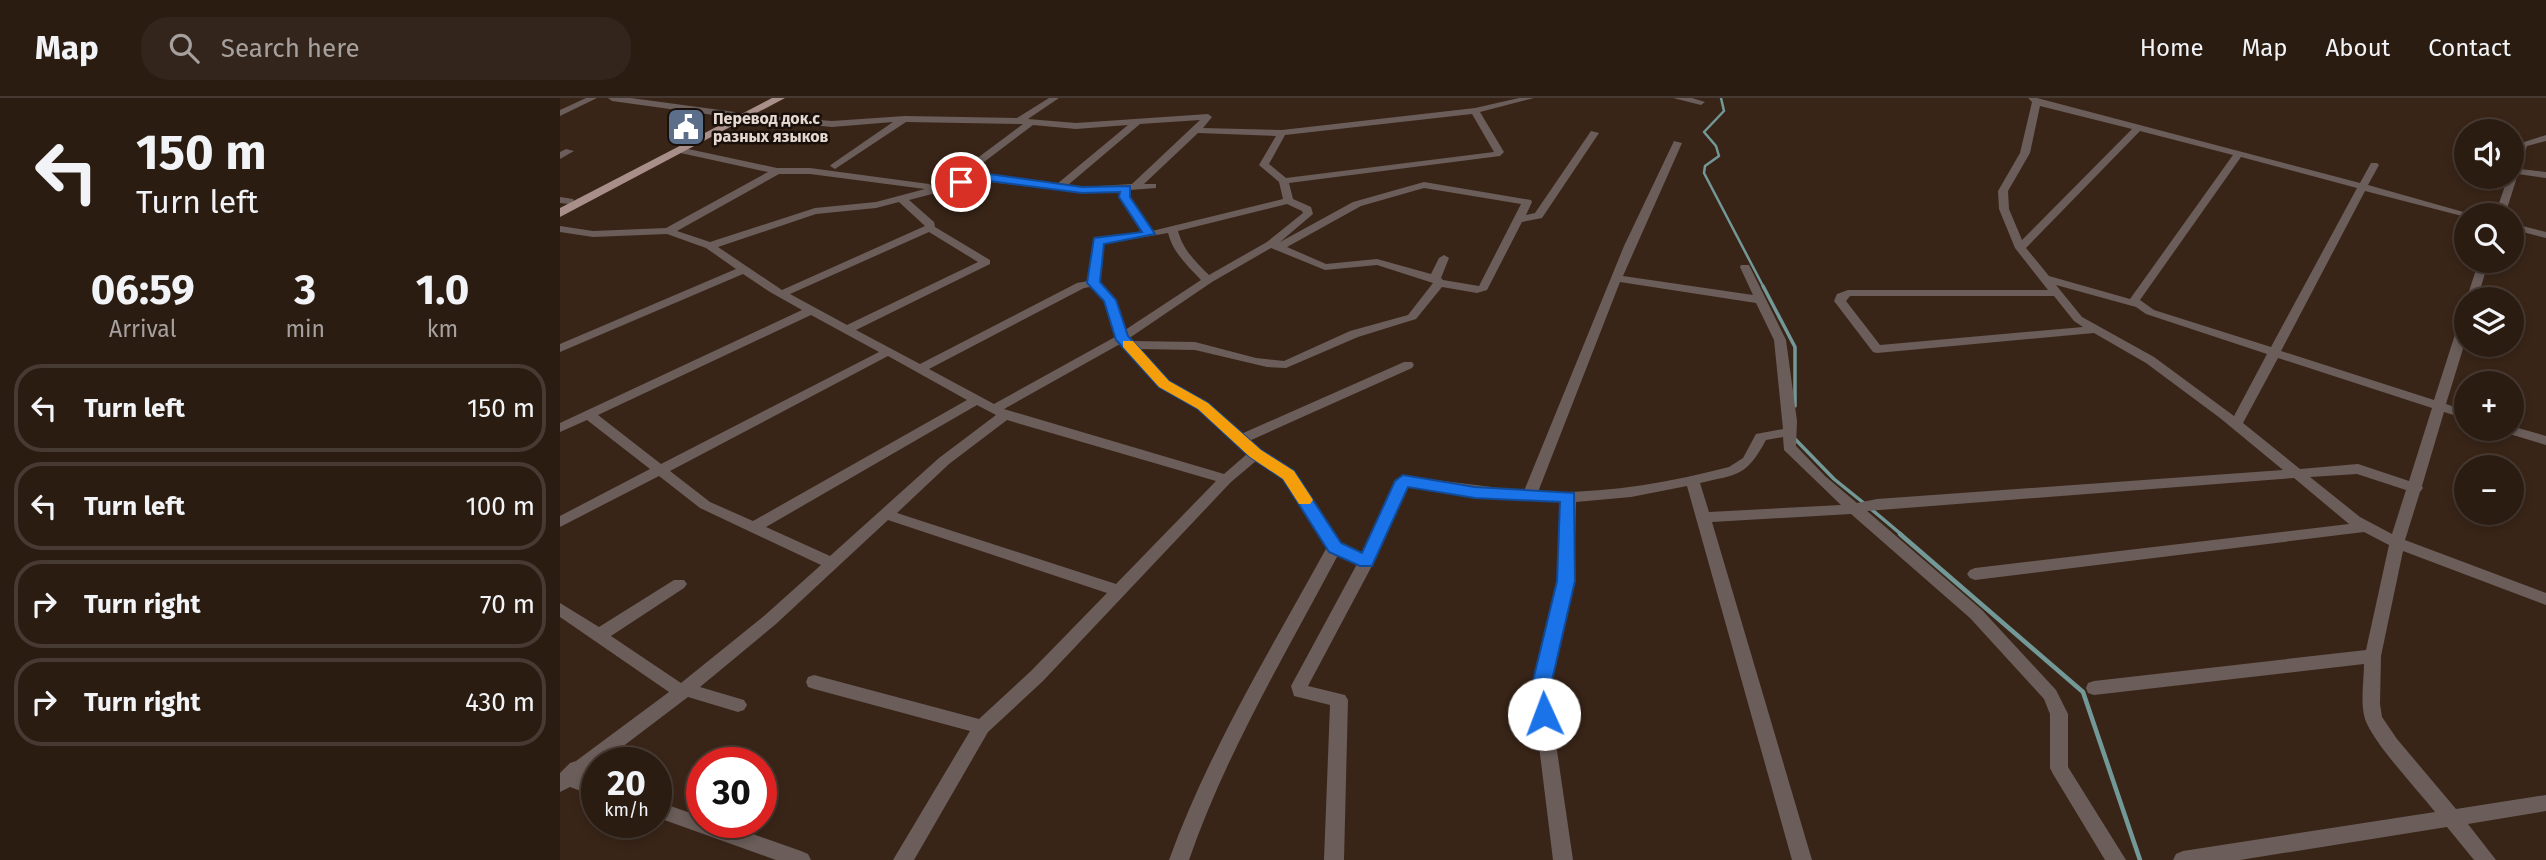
<!DOCTYPE html>
<html lang="en">
<head>
<meta charset="utf-8">
<style>
	body { margin:0; font-family:"Fira Sans",sans-serif; background:#33251b; color:#f1f3f6; height:100vh; display:flex; flex-direction:column; font-size:26px; white-space:nowrap }
	* { box-sizing:border-box; margin:0 }
	p { font-size:23px; color:#a6a19f }
	.icon { flex:none; width:38px; height:38px; fill:none; stroke:currentColor; stroke-width:2; stroke-linecap:round; stroke-linejoin:round }
	.map { position:relative; flex:1; overflow:hidden }
	.details { display:flex; flex-direction:column; background:#2b1c12; width:560px }
	.details>* { flex:none }
	.top-card { background:#2b1c12; color:#f1f3f6; overflow:hidden }
	.controls { position:absolute; left:1894px; top:21px; display:grid; gap:14px }
	.controls a { display:grid; place-items:center; width:70px; height:70px; border-radius:50%; background:#2b1c12; box-shadow:0 4px 10px #0003,0 0 0 2px #473a32; font-size:35px }
	.speed { position:absolute; left:21px; top:649px; display:flex; gap:14px; font-size:35px; font-weight:700; text-align:center }
	.speed>* { display:grid; place-content:center; width:91px; height:91px; border-radius:50%; background:#2b1c12; box-shadow:0 4px 10px #0003,0 0 0 2px #473a32; line-height:1 }
	.speed small { font-size:18px; font-weight:400 }
	.speed .limit { border:10px solid #d22; background:#fff; color:#111 }
	.pin { position:absolute; display:grid; place-items:center; width:60px; height:60px; color:#fff; margin:-30px; border:4px solid #fff; border-radius:50%; box-shadow:0 2px 7px #0007 }
	.me { position:absolute; width:77px; margin:-38px; rotate:358deg; stroke-linejoin:round; filter:drop-shadow(0 0 5px #0008) }
	.turn { display:flex; align-items:center; gap:24px; height:147px; padding:0 21px; font-size:32px }
	.turn .icon { width:91px; height:91px; stroke-width:2.5 }
	.turn b { display:block; font-size:49px; line-height:60px }
	.eta { display:flex; justify-content:space-evenly; align-items:center; height:119px; text-align:center }
	.eta b { font-size:42px; font-weight:700; line-height:49px }
	ul { padding:0; list-style:none }
	li { display:flex; align-items:center; gap:21px; height:88px; margin:0 14px 10px; padding:0 7px; border:4px solid #473a32; border-radius:28px }
	li div { flex:1 }
	li b { display:block; font-size:26px }
	li em { font-style:normal }
	header { display:flex; align-items:center; gap:42px; box-sizing:border-box; height:98px; padding:0 35px; background:#2b1c12; border-bottom:2px solid #473a32 }
	header strong { font-size:33px }
	nav { display:flex; gap:38px; margin-inline-start:auto; font-size:24px }
	.search { width:490px; height:63px; background:#33251b; display:flex; align-items:center; gap:18px; box-sizing:border-box; padding:0 24px; border-radius:28px; color:#a6a19f; font-size:26px }
	main { display:flex; flex:1; min-height:0 }
	.map>svg:first-child { display:block }
	.lines { fill:none; stroke-linecap:round; stroke-linejoin:round }
	.stream-far2 { stroke:#729998; stroke-width:2.5 }
	.stream-far1 { stroke:#729998; stroke-width:3.5 }
	.stream { stroke:#729998; stroke-width:4.5 }
	.minor { fill:#6a5d5a; fill-rule:evenodd }
	.major { fill:#a88f8a; fill-rule:evenodd }
	.route { fill:#1a73e8; stroke:#114b97; stroke-width:2 }
	.slow { fill:#f59e0b }
	.labels { text-anchor:middle; dominant-baseline:central; stroke-width:5; stroke-linejoin:round; paint-order:stroke }
	.far-poi-label { font-size:16px; font-weight:bold; fill:#e5d8d0; stroke:#19100b; text-anchor:start }
</style>
</head>
<body>
<header>
<strong>Map</strong>
<div class="search"><svg class="icon" aria-label="search" viewBox="0 0 24 24"><circle cx="10" cy="10" r="6"/><path d="M15 15l6 6"/></svg>Search here</div>
<nav><a>Home</a><a>Map</a><a>About</a><a>Contact</a></nav>
</header>
<main>
<section class="details">
<div class="top-card">
<div class="turn"><svg class="icon" aria-label="left" viewBox="0 0 24 24"><path d="M17 20v-9H6M10 6l-5 5 5 5"/></svg><div><b>150 m</b>Turn left</div></div>
</div>
<div class="eta">
<div><b>06:59</b><p>Arrival</p></div>
<div><b>3</b><p>min</p></div>
<div><b>1.0</b><p>km</p></div>
</div>
<ul>
<li><svg class="icon" aria-label="left" viewBox="0 0 24 24"><path d="M17 20v-9H6M10 6l-5 5 5 5"/></svg><div><b>Turn left</b></div><em>150 m</em></li>
<li><svg class="icon" aria-label="left" viewBox="0 0 24 24"><path d="M17 20v-9H6M10 6l-5 5 5 5"/></svg><div><b>Turn left</b></div><em>100 m</em></li>
<li><svg class="icon" aria-label="right" viewBox="0 0 24 24"><path d="M7 20v-9h11M14 6l5 5-5 5"/></svg><div><b>Turn right</b></div><em>70 m</em></li>
<li><svg class="icon" aria-label="right" viewBox="0 0 24 24"><path d="M7 20v-9h11M14 6l5 5-5 5"/></svg><div><b>Turn right</b></div><em>430 m</em></li>
</ul>
</section>
<div class="map">
<svg width="1986" height="762" viewBox="0 0 1986 762">
	<rect width="100%" height="100%" fill="#392518"/>
	<g class="lines">
		<polyline class="stream-far2" points="1161,0 1164,13 1144,34 1156,48 1159,58 1145,68 1144,75 1204,190"/>
		<g class="stream-far1">
			<polyline points="1203,188 1235,249 1235,308"/>
			<polyline points="1234,340 1274,381 1305,406"/>
			<polyline points="1311,411 1342,437"/>
		</g>
		<polyline class="stream" points="1340,436 1523,594 1580,762"/>
		<g class="minor">
			<polygon points="26,0 37,0 0,18 0,12"/>
			<polygon points="48,0 71,0 175,14 179,17 175,20 52,3"/>
			<path d="M489,0H499L468,21L516,25L648,16L652,19L643,30L722,32L915,10L959,0H974L920,14L944,54L940,58L729,85L733,101L751,109L753,116L720,144L793,104L864,84L971,102L972,104L966,117L975,115L1031,33L1039,35L982,120L962,124L927,192L917,195L882,189L856,221L798,239L726,270L707,269L635,252L578,251L608,283L648,305L681,336L844,264H852L854,267L852,270L689,343L700,353L733,374L780,445L802,456L838,380L843,378L964,393L1064,148L1114,43L1122,45L1063,178L1193,197L1180,169L1181,167H1189L1226,242L1237,323L1236,348L1265,378L1297,405L1317,401L1723,372L1660,320L1586,265L1534,235L1317,255L1313,254L1274,203L1277,196L1288,192H1488L1455,150L1439,111L1438,93L1460,55L1472,4L1468,0H1477L1800,85L1811,65H1817L1819,67L1808,87L1914,117H1906V119L1805,93L1721,253L1874,302L1900,221L1906,218V241L1886,306L1906,313V321L1884,314L1862,388L1863,390L1860,394L1845,442L1986,495V507L1843,453L1821,558L1820,606L1822,619L1837,641L1896,711L1986,697V713L1908,726L1936,762H1914L1887,729L1680,762H1613L1616,756L1623,753L1875,714C1858,692 1813,645 1805,621C1800,604 1804,583 1804,566L1534,597L1528,595L1526,590L1528,585L1534,583L1806,552L1829,447L1804,434L1415,482L1410,480L1407,476L1410,472L1415,470L1789,426L1734,380L1307,413L1422,512L1496,592L1508,616V669L1566,762H1545L1493,676L1490,670V616L1484,601L1410,520L1291,416L1152,424L1252,762H1232L1127,388L1071,399L1016,404L1014,483L988,591L1013,762H993L972,591L998,483L1002,404L925,400L848,388L814,464L748,588L785,597L788,602L784,762H764L770,607L734,598L731,588L797,466L778,457C725,557 666,655 629,762H609C649,652 711,551 767,449L723,380L696,363L671,384L483,583L428,634L354,762H333L410,633L254,591L248,589L246,584L248,579L254,577L419,621L471,573L547,495L328,422L216,526L140,589L184,602L187,607L184,612L178,614L128,599L41,665H37V669L25,678L37,683V699L10,689L0,694V675L10,665L16,663L109,594L0,519V505L39,529L114,482H124L127,486L124,490L51,538L121,585L204,518L261,467L140,410L99,378L0,429V418L90,371L27,322L0,334V325L242,212L210,194L183,176L0,254V246L176,171L146,150L107,136L33,139L0,134V128L33,133L106,130L208,74L116,54L114,52L119,49L217,70H250L369,86L374,89L387,86L388,82L463,26L346,24L275,71L270,68L272,66L333,24L272,29L185,21L181,18L182,16L272,23L345,18L457,20ZM1480,8L1572,31L1462,142L1449,111L1448,93L1470,55ZM912,16L934,54L726,80L709,66L725,37ZM640,22L572,86L522,89L508,87L580,26ZM473,27L516,31L568,27L497,86L422,77L399,83ZM1580,33L1673,57L1570,201L1489,178L1466,150ZM638,35L716,38L699,67L719,84L723,101L592,133L569,99L570,92L596,90V86H584ZM1681,59L1797,90L1711,249L1594,212L1580,202ZM219,76H250L365,91L316,104L255,110L150,144L117,133ZM422,83L522,95L560,93L559,99L582,135L535,141L528,183L517,185L360,266L296,232L430,166V162L375,129L374,124L349,102ZM864,90L961,106L919,188L883,182L881,180L889,160L884,157L879,160L871,176L817,161L766,166L727,149L801,108ZM339,104L365,128L222,192L158,149L256,116L316,110ZM727,106L742,113L743,115L707,144L649,177C635,163 623,152 618,133ZM369,134L418,164L287,227L230,196ZM608,135C613,155 628,168 641,182L565,232L556,202L539,184L544,146ZM711,150L765,172L817,167L873,185L848,217L790,233L724,263L696,260L635,244L571,243L568,241L652,184ZM1060,184L1196,205L1214,242L1223,331L1196,336L1183,360L1169,369C1107,385 1043,396 978,394ZM1496,187L1576,209L1586,216L1707,256L1674,318L1594,259L1522,219ZM530,189L545,203L555,239L434,306L369,271L524,190ZM1290,198H1494L1514,223L1523,229L1320,247L1286,203ZM251,217L319,254L101,366L38,317ZM560,246L600,289L638,311L687,356L664,376L444,311ZM328,258L407,302L193,423L150,404L110,373ZM1718,260L1872,310L1849,383L1798,366L1740,371L1683,325ZM417,307L436,317L379,360L270,458L206,429ZM447,322L656,383L556,486L337,415L389,366ZM1223,339L1224,352L1281,407L1149,414L1140,385C1178,376 1186,379 1206,342ZM1797,376L1846,392L1832,436L1800,419L1750,379Z"/>
			<polygon points="1113,0 1132,0 1145,4 1141,7"/>
			<polygon points="1986,37 1986,43 1967,48 1960,71 1986,74 1986,80 1958,76 1945,117 1935,117 1948,79 1951,79 1951,68 1958,46"/>
			<polygon points="6,51 14,53 0,61 0,54"/>
			<polygon points="0,99 13,101 14,103 9,106 0,105"/>
			<polygon points="1951,125 1986,134 1986,140 1951,131"/>
			<polygon points="1919,163 1929,163 1917,201 1906,202"/>
			<polygon points="1951,328 1986,338 1986,347 1943,334 1941,331 1951,331"/>
			<polygon points="96,703 142,719 142,724 159,724 241,753 248,756 251,762 216,762 96,719"/>
		</g>
		<polygon class="major" points="212,0 225,0 0,119 0,110"/>
	</g>
	<polygon class="route" points="429,76 522,89 570,88 570,99 595,136 544,146 540,184 556,202 568,238 609,283 648,305 701,352 734,373 781,445 802,455 835,383 843,377 915,389 1014,395 1015,483 990,591 993,616 990,621 977,621 971,591 997,483 1000,404 915,400 848,389 812,468 800,468 769,454 723,381 690,359 638,311 599,289 556,242 544,203 527,185 534,140 582,134 559,99 560,94 522,95 429,83 401,87 396,84"/>
	<polygon class="slow" points="563,243 573,243 609,283 648,305 701,352 734,373 753,402 750,406 739,406 723,381 690,359 638,311 599,289 563,249"/>
	<defs>
		<symbol id="civic-square" viewBox="-11 -11 22 22"><rect x="-9" y="-9" width="18" height="18" rx="4" fill="#5c6f8a" stroke="#19100b"/><path d="M-.6-6.5H3V-4.5H.6V-3L4-1V1h2V6H-6V1h2V-1L-.6-3ZM-1.2 2.5V6h2.4V2.5Z" fill="#fff"/></symbol>
	</defs>
	<g fill-rule="evenodd">
		<use href="#civic-square" x="104" y="7" width="44" height="44"/>
	</g>
	<g class="labels">
		<g class="far-poi-label">
			<text x="153" y="20">Перевод док.с<tspan x="153" dy="18">разных языков</tspan></text>
		</g>
	</g>
</svg>
<div class="controls">
<a><svg class="icon" aria-label="sound" viewBox="0 0 24 24"><path d="M4 9h4l5-4v14l-5-4H4zM17 9q2 3 0 6"/></svg></a>
<a><svg class="icon" aria-label="search" viewBox="0 0 24 24"><circle cx="10" cy="10" r="6"/><path d="M15 15l6 6"/></svg></a>
<a><svg class="icon" aria-label="layers" viewBox="0 0 24 24"><path d="M12 4l9 5-9 5-9-5zM3 14l9 5 9-5"/></svg></a>
<a>+</a>
<a>−</a>
</div>
<div class="speed"><div>20<small>km/h</small></div><div class="limit">30</div></div>
<div class="pin" style="left:401px;top:84px;background:#d93025"><svg class="icon" aria-label="arrive" viewBox="0 0 24 24"><path d="M6 21V4h12l-3 4 3 4H6"/></svg></div>
<svg class="me" style="left:984px;top:616px" viewBox="-20 -20 40 40"><circle r="19" fill="#fff"/><path d="M0-13L10 11 0 6-10 11z" fill="#1a73e8"/></svg>
</div>
</main>
</body>
</html>
